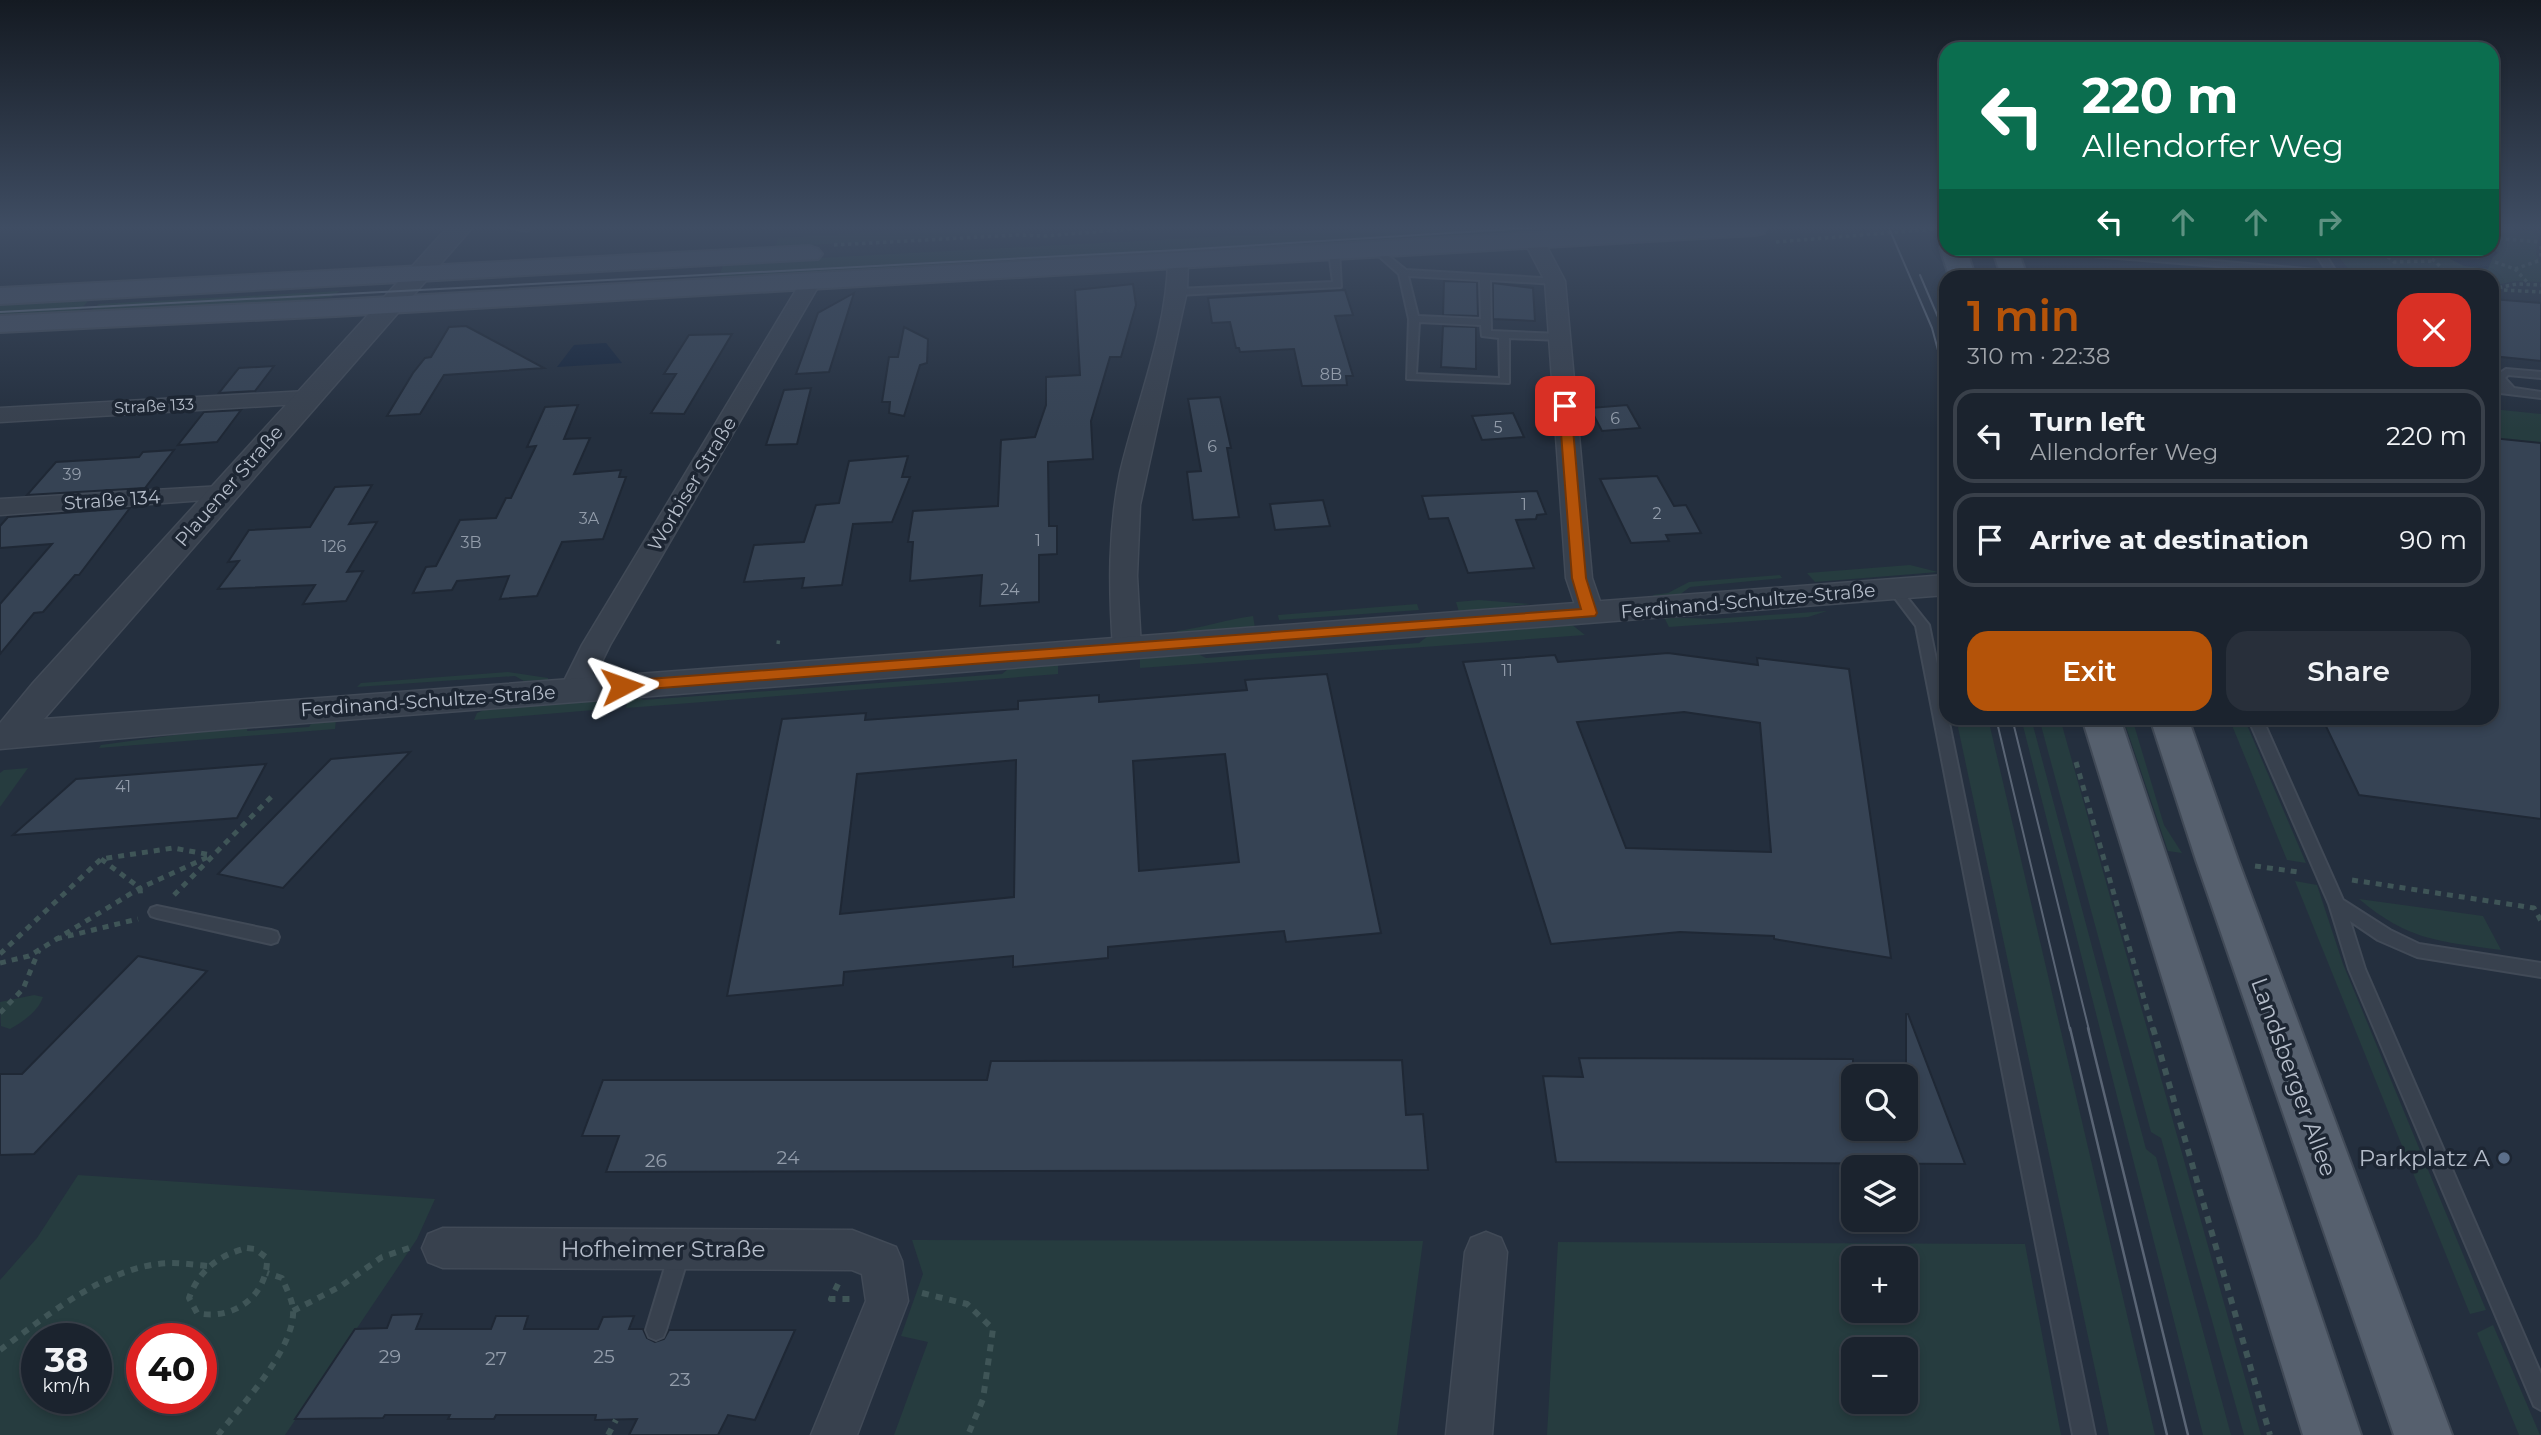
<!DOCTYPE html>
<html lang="en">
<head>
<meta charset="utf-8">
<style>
	body { margin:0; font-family:Montserrat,sans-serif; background:#282f3a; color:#f1f3f6; height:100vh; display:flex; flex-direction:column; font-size:26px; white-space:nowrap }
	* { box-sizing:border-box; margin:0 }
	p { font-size:23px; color:#a0a4aa }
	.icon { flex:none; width:38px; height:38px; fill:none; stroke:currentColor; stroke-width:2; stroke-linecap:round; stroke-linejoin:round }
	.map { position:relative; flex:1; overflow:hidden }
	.drawer { position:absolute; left:1939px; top:270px; width:560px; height:455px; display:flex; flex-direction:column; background:#1b232e; border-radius:21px; box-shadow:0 4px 10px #0003,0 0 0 2px #39404a }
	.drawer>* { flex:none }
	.guide { position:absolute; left:1939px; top:42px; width:560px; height:214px; border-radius:21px; box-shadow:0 4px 10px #0003,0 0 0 2px #39404a; background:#0b6e4f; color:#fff; overflow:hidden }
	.buttons { position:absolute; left:1841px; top:1064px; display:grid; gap:14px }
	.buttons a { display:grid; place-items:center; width:77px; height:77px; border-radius:14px; background:#1b232e; box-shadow:0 4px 10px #0003,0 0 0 2px #39404a; font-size:35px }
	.speed { position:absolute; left:21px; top:1323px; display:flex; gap:14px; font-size:35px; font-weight:700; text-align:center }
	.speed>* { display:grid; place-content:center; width:91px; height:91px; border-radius:50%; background:#1b232e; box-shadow:0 4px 10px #0003,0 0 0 2px #39404a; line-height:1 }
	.speed small { font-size:18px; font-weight:400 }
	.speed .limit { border:10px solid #d22; background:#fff; color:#111 }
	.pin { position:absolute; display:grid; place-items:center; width:60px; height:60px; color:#fff; margin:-30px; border-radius:14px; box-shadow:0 4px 10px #0006 }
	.me { position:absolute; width:77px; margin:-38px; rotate:86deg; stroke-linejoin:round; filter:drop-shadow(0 0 5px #0008) }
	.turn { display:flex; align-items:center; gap:24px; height:147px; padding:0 28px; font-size:32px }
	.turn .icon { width:91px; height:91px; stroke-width:2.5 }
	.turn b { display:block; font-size:49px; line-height:60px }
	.lanes { display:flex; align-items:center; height:66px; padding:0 28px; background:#0003; justify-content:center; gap:35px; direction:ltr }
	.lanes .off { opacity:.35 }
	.round { display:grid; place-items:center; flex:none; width:74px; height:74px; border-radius:21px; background:#282f3a }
	.headline { display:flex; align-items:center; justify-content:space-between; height:119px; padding:0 28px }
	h1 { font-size:42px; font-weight:600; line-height:52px; color:#b45309 }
	.button { display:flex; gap:14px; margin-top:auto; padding:14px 28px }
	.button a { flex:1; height:80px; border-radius:21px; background:#b45309; color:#fff; font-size:28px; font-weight:600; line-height:80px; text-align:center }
	.button a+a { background:#282f3a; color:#f1f3f6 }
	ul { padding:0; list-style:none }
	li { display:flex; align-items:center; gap:21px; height:94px; margin:0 14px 10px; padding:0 14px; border:4px solid #39404a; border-radius:21px }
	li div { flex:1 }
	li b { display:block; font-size:26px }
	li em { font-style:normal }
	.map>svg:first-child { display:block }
	.green { fill:#263c3f; fill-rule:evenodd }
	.water { fill:#17263c }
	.building { fill:#364354; stroke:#1f2835; stroke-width:2; fill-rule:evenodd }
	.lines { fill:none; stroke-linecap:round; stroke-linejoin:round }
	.service-casing { stroke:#414a57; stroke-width:4 }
	.minor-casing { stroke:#414a57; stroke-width:3 }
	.tertiary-casing { stroke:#414a57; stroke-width:3 }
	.secondary-casing { stroke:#414a57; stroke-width:4 }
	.primary-casing { stroke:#414a57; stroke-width:4 }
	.path-far2 { stroke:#3f5557; stroke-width:3.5; stroke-dasharray:3.5 3.5; stroke-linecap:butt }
	.path-far1 { stroke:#3f5557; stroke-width:5; stroke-dasharray:6 6; stroke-linecap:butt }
	.path { stroke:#3f5557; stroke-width:6; stroke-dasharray:7 7; stroke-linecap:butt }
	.service { fill:#38414e; fill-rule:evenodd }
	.minor { fill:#38414e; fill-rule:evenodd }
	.tertiary { fill:#38414e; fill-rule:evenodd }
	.secondary { fill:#465061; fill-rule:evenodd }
	.primary { fill:#56606e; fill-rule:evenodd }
	.tram-far1 { stroke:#5a6575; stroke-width:2 }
	.tram { stroke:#5a6575; stroke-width:2.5 }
	.route { fill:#b45309; stroke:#753606; stroke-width:2 }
	.service-dot { fill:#5c6f8a; stroke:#1d2633; stroke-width:2.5 }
	.labels { text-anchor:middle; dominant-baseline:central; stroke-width:7; stroke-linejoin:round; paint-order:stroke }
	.number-label { font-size:16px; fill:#929caa }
	.far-street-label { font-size:16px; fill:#b4bcc9; stroke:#1d2633 }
	.street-label { font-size:19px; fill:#b4bcc9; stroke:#1d2633 }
	.near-number-label { font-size:19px; fill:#929caa }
	.near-street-label { font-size:23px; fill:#b4bcc9; stroke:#1d2633 }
	.near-poi-label { font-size:23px; fill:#b4bcc9; stroke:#1d2633; text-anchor:end }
</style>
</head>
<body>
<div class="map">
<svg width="2541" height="1435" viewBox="0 0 2541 1435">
	<rect width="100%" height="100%" fill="#242f3e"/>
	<g class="green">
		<polygon points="947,228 1022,228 1022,233 776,247 778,238"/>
		<polygon points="1379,228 1648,228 717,281 724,263"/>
		<polygon points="2492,228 2534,231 2538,238 2536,254 2541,263 2541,282 2515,281 2492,286 2492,276 2384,276 2350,271 2333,249 2492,248"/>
		<polygon points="340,291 331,297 305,299 303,302 87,313 99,304"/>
		<polygon points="85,296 81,301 88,301 77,313 0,315 0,302"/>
		<polygon points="2492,409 2541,414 2541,443 2492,438"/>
		<polygon points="1910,565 1938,572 1815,582 1807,573"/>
		<polygon points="1780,575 1782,578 1690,587 1678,596 1654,597 1653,595 1668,593 1689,582"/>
		<polygon points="1479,600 1530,604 1459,612 1456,602"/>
		<polygon points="1417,604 1419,610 1279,620 1278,615"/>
		<polygon points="1827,611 1808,617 1669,627 1664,617 1711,619"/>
		<path d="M1253,616L1255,628L1177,633V631C1203,628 1227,619 1253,616Z"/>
		<polygon points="1571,624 1585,635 1140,668 1140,656 1196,653 1206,658 1419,643 1429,635"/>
		<polygon points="1058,664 1058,674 626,708 629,696 636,695 643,700 1002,674 1012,666"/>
		<polygon points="508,672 548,678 548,680 524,681 515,676 357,687 361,683"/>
		<polygon points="610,698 605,709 474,720 477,713 491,707"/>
		<polygon points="1956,718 1988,718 2155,1435 2109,1435"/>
		<polygon points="2021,718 2031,718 2146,1149 2156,1157 2231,1435 2203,1435"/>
		<polygon points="2039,718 2060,718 2261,1435 2244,1435 2161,1138 2151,1132"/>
		<polygon points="2123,718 2132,718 2164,825 2182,853 2168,851"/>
		<polygon points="2229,718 2244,718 2306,863 2287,860"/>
		<polygon points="336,719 335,729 99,748 101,745 248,725 247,731 309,727 313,720"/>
		<polygon points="28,768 0,807 0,773 4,770"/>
		<polygon points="2295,881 2317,885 2343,964 2486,1310 2470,1314"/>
		<path d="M2359,899L2483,916L2501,950C2439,941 2409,941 2359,899Z"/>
		<path d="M34,995L43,997C38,1012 22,1022 10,1029L1,1026L0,1002Z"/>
		<path d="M78,1175L435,1199L417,1239L285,1435H0V1280L37,1238ZM37,1339H96V1398H37ZM142,1339H201V1398H142Z"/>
		<polygon points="912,1240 1423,1241 1397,1435 894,1435 928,1342 901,1336 923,1274"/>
		<path d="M1558,1242L2025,1244L2061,1435H1547ZM1853,1258H1906V1311H1853ZM1853,1349H1906V1402H1853Z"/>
		<polygon points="2493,1325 2540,1435 2519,1435 2477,1333"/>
	</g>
	<g class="water">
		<polygon points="2493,248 2498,253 2493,257 2488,269 2464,266 2450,259 2450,256 2479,259 2482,254 2480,249"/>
		<polygon points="606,343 622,363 557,367 574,345"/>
	</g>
	<g class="building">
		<polygon points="1444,281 1477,282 1478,316 1443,315"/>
		<polygon points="1493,283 1533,288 1535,321 1493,319"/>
		<polygon points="1133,284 1136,305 1121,357 1110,357 1091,421 1093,459 1048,462 1049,526 1057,526 1057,554 1039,555 1039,602 980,606 982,575 910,581 913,542 908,542 913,511 998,506 1001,440 1035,437 1046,405 1046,377 1080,375 1075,290"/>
		<polygon points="1345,290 1353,315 1335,316 1353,376 1346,376 1347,385 1302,386 1294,349 1240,352 1239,348 1236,348 1230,322 1212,323 1208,298"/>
		<polygon points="854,293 829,372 796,374 818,313"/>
		<polygon points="2492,299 2541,303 2541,361 2492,356"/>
		<polygon points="466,326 544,368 444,375 420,414 387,416 413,373 425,358 431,357 449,327"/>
		<polygon points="1443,326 1476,327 1476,369 1441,367"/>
		<polygon points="904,327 928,339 927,363 920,365 904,416 889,413 890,402 882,402 889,357 898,357"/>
		<polygon points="732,334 684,414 651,413 676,374 664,374 689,335"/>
		<polygon points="274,366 255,391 219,393 239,368"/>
		<polygon points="811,388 797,444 766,445 784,390"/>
		<polygon points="1220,397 1231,448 1227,448 1239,517 1193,520 1187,472 1201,471 1188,399"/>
		<polygon points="578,405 564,439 590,438 574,474 621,470 619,477 626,477 603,539 562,542 537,596 500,599 509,576 457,581 452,590 413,593 426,567 436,566 460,520 496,518 506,498 511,498 536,446 527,447 545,407"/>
		<polygon points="1627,405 1640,428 1602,431 1590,408"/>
		<polygon points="241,410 217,442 178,445 204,412"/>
		<polygon points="1513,413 1524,437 1482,440 1472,416"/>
		<polygon points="2492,438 2541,443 2541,819 2359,795 2322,718 2492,718"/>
		<polygon points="174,450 145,488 27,495 56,462 139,457 143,452"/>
		<polygon points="908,456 902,477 910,477 892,522 853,524 842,585 802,588 804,578 744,582 754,545 804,542 816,505 839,503 849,461"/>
		<polygon points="1657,476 1674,506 1686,505 1701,533 1666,535 1669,541 1631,543 1600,479"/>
		<polygon points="372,485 349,524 377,522 347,572 363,571 346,601 303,604 315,585 218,589 239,561 228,562 249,530 310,527 335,487"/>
		<polygon points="1537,491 1546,514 1537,515 1536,519 1516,520 1534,568 1468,573 1448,518 1429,519 1422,496"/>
		<polygon points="1323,500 1330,526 1275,530 1270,504"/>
		<polygon points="130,508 79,575 75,575 43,612 34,613 0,654 0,604 52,544 0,548 0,526 8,517"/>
		<path d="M1668,653L1758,665L1757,658L1849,669L1891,958L1774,939V936L1680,932L1551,944L1463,662L1555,655L1558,662ZM1684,712L1760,723L1771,852L1626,848L1577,722Z"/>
		<path d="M1327,674L1381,933L1286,942L1284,931L1108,947V958L1013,967V956L844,972L843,985L727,996L782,719L866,713L865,720L1018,709V701L1099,695V702L1247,690L1245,680ZM1225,754L1239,862L1139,871L1133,761ZM1016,760L1014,897L840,914L857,774Z"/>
		<polygon points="410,752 283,888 218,874 331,759"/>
		<polygon points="266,764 237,818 13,835 76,779"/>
		<polygon points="138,956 207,971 34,1154 0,1155 0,1074 22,1074"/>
		<polygon points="1906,1014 1908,1014 1965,1164 1556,1162 1543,1076 1583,1077 1579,1058 1853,1059 1853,1129 1906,1129"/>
		<polygon points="1402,1060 1406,1115 1423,1114 1428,1170 606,1172 619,1136 582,1136 603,1080 987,1080 991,1061"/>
		<polygon points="422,1314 416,1329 491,1329 496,1316 528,1316 524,1329 598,1329 603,1317 634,1316 629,1329 643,1329 647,1338 655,1342 664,1339 669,1330 795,1330 755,1420 728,1415 718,1435 629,1435 637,1419 595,1420 596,1415 496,1415 494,1419 448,1419 450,1415 385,1415 383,1418 295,1419 355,1329 387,1328 392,1315"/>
	</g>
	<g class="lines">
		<defs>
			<g id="service">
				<polygon points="513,228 531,228 527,231"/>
				<path d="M1375,245L1406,270L1558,279L1560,281L1555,284L1490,280L1491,331L1560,334L1565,337L1560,340L1509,338V383L1407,379L1409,319L1399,274L1372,250L1370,248ZM1408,276L1480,280L1481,319L1418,316ZM1419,322L1481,325L1482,336L1499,338L1500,378L1416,374Z"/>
				<polygon points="1334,248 1339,251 1341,287 1177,295 1172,292 1177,289 1333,282 1329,251"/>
				<polygon points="2312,248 2321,248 2339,276 2080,255 2075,252 2080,249 2327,271"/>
				<polygon points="2506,369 2541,372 2541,378 2508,375 2505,378 2514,388 2541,392 2541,398 2492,392 2492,386 2501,387 2494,377"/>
				<polygon points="1894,585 1898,586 1929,625 2095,1435 2073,1435 1916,626 1888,589"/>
				<polygon points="2248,718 2262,718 2343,900 2390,930 2419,944 2541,963 2541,977 2417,957 2378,940 2350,921 2365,969 2541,1374 2541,1410 2534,1406 2349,969 2329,904"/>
				<polygon points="157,906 271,930 277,932 279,937 277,942 271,944 157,918 151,916 149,912 151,908"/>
				<polygon points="679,1245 686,1247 689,1254 666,1330 663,1337 656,1340 649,1337 646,1330 669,1254 672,1247"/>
			</g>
			<g id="minor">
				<polygon points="1534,235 1544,241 1565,281 1592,578 1604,613 1600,619 1590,622 1580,619 1566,578 1545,281 1524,241"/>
				<path d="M1178,254L1185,256L1188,260L1187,291L1140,505L1137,576L1141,648L1137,655L1127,657L1117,655L1113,648C1109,589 1108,531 1120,473C1136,404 1167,331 1168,260L1171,256Z"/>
				<polygon points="812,274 819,276 822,280 610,645 585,696 575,699 565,696 560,689 582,645 802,280 805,276"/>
				<polygon points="307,391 315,393 318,398 315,403 0,422 0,408"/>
				<polygon points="223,486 232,488 235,493 232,498 0,515 0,499"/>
				<polygon points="443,1228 852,1230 896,1247 902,1261 908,1301 857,1435 811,1435 866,1301 862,1274 852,1270 443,1268 428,1262 422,1248 428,1234"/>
				<polygon points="1486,1232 1501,1238 1507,1252 1492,1435 1446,1435 1465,1252 1471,1238"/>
			</g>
			<polygon id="tertiary" points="447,228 472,228 44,719 1946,575 1946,595 203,731 0,749 0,723 33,683"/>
			<g id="secondary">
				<polygon points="1620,228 1767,228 1764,233 1755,235 336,316 0,332 0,316 336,300"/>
				<polygon points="809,246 818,249 822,254 818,259 0,304 0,288"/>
			</g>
			<g id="primary">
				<polygon points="1946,242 1946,248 1966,248 1975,276 1949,276 1940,248"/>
				<polygon points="1992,248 2017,248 2027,276 2001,276"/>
				<polygon points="2082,718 2120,718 2361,1435 2303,1435"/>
				<polygon points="2150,718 2188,718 2238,860 2452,1435 2394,1435 2196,860"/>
			</g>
		</defs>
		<use href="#service" class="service-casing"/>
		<use href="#minor" class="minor-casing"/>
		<use href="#tertiary" class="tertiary-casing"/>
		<use href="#secondary" class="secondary-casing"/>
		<use href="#primary" class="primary-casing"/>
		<g class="path-far2">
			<polyline points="2492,238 2541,242"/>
			<polyline points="1776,242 1935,229"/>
			<polyline points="834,245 1017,235 1045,236 1144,228"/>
			<polyline points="2541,246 2541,258"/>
			<polyline points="2377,248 2394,262 2435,261"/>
			<polyline points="2414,248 2435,261 2449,276"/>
			<polyline points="2456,248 2479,256"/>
			<polyline points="2495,262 2515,269 2529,284"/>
			<polyline points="2515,269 2541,260"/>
			<polyline points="2352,275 2374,276"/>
			<polyline points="2492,289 2517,284 2541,285"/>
			<polyline points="2504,290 2541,292"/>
			<polyline points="778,644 779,637"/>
		</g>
		<g class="path-far1">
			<polyline points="2076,762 2153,1030"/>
			<polyline points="101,859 140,888 141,899"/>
			<polyline points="2255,866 2298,872"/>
			<polyline points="2352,880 2534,908 2541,921"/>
			<polyline points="174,895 274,794"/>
			<polyline points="56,939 138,919"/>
			<polyline points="0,954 101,859 173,848 211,855"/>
			<polyline points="0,963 29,956 140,888 208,857"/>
			<polyline points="0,1013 23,989 39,950"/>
		</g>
		<g class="path">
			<polyline points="2153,1028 2270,1435"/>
			<path d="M247,1248L255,1249L267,1258C268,1296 233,1321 197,1313L189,1298C199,1270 219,1255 247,1248Z"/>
			<polyline points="838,1284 831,1299 852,1299"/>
			<polyline points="922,1293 967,1304 993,1329 983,1399 968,1435"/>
			<polyline points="293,1311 341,1286 382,1257 409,1248"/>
			<path d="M0,1350C48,1315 108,1265 170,1263C183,1263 196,1265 208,1266"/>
			<path d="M218,1435C241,1406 296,1348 293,1309C292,1299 286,1288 282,1278L267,1273"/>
			<polyline points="608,1435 616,1420"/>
		</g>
		<use href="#service" class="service"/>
		<use href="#minor" class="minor"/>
		<use href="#tertiary" class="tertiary"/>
		<use href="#secondary" class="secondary"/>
		<use href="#primary" class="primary"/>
		<g class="tram-far1">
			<polyline points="1889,228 1932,328 1946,380"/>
			<polyline points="1920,275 1946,336"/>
			<polyline points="0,312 1179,250 1531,228"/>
			<polyline points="1996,718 2070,1030"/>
			<polyline points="2012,718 2089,1030"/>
		</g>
		<g class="tram">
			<polyline points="2070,1028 2167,1435"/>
			<polyline points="2088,1028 2188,1435"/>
		</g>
	</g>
	<linearGradient id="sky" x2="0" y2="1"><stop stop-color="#141a22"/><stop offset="0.53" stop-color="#3f4d63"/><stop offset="1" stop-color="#3f4d63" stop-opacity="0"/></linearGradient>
	<rect width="2541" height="429" fill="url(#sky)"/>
	<polygon class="route" points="1565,402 1571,406 1586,578 1597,613 1595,616 622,691 615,686 622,681 1581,609 1572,578 1559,406"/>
	<circle class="service-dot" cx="2504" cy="1158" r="7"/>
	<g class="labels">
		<g class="number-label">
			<text x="1331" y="374">8B</text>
			<text x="1615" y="418">6</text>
			<text x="1498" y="427">5</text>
			<text x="1212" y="446">6</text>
			<text x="72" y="474">39</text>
			<text x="1524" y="504">1</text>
			<text x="1657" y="513">2</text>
			<text x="589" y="518">3A</text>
			<text x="1038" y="540">1</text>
			<text x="471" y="542">3B</text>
			<text x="334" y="546">126</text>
			<text x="1010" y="589">24</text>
			<text x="1507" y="670">11</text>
			<text x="123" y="786">41</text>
		</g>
		<g class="far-street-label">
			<text transform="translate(154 406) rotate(-3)">Straße 133</text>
		</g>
		<g class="street-label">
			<text transform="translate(692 484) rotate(-59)">Worbiser Straße</text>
			<text transform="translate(229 486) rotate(-49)">Plauener Straße</text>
			<text transform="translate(112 500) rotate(-4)">Straße 134</text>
			<text transform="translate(1748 601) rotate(-5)">Ferdinand-Schultze-Straße</text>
			<text transform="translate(428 701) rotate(-4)">Ferdinand-Schultze-Straße</text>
		</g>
		<g class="near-number-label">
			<text x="788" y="1157">24</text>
			<text x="656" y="1160">26</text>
			<text x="390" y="1356">29</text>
			<text x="604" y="1356">25</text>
			<text x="496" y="1358">27</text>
			<text x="680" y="1379">23</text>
		</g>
		<g class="near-street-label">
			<text transform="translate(2294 1077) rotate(70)">Landsberger Allee</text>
			<text x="663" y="1249">Hofheimer Straße</text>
		</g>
		<g class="near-poi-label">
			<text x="2490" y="1158">Parkplatz A</text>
		</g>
	</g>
</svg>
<div class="buttons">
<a><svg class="icon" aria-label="search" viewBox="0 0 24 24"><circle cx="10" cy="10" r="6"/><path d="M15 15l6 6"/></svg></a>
<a><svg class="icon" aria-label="layers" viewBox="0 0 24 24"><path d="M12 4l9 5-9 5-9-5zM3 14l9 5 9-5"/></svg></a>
<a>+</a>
<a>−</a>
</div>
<div class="speed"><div>38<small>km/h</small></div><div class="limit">40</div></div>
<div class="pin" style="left:1565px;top:406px;background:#d93025"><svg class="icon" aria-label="arrive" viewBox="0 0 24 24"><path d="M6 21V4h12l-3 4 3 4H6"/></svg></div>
<svg class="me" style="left:622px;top:686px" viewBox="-20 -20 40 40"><path d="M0-17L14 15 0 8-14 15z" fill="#b45309" stroke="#fff" stroke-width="4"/></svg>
<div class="guide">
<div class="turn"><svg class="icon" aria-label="left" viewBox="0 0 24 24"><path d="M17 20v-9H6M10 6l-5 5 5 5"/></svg><div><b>220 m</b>Allendorfer Weg</div></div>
<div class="lanes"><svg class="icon" aria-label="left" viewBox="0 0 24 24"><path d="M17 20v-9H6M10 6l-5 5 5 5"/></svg><svg class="icon off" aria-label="ahead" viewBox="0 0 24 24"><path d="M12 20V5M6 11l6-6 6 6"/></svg><svg class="icon off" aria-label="ahead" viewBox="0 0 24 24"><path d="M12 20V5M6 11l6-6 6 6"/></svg><svg class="icon off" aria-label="right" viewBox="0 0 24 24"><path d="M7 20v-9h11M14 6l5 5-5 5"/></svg></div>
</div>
<section class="drawer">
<div class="headline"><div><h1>1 min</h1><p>310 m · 22:38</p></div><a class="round" style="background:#d93025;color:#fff"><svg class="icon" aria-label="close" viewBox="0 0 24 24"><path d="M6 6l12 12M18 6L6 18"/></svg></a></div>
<ul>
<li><svg class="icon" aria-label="left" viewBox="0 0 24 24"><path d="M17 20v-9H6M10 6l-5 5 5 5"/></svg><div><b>Turn left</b><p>Allendorfer Weg</p></div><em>220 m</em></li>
<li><svg class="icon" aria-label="arrive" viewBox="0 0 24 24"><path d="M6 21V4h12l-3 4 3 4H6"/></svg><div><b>Arrive at destination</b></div><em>90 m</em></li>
</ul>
<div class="button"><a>Exit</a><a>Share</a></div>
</section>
</div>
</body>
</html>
